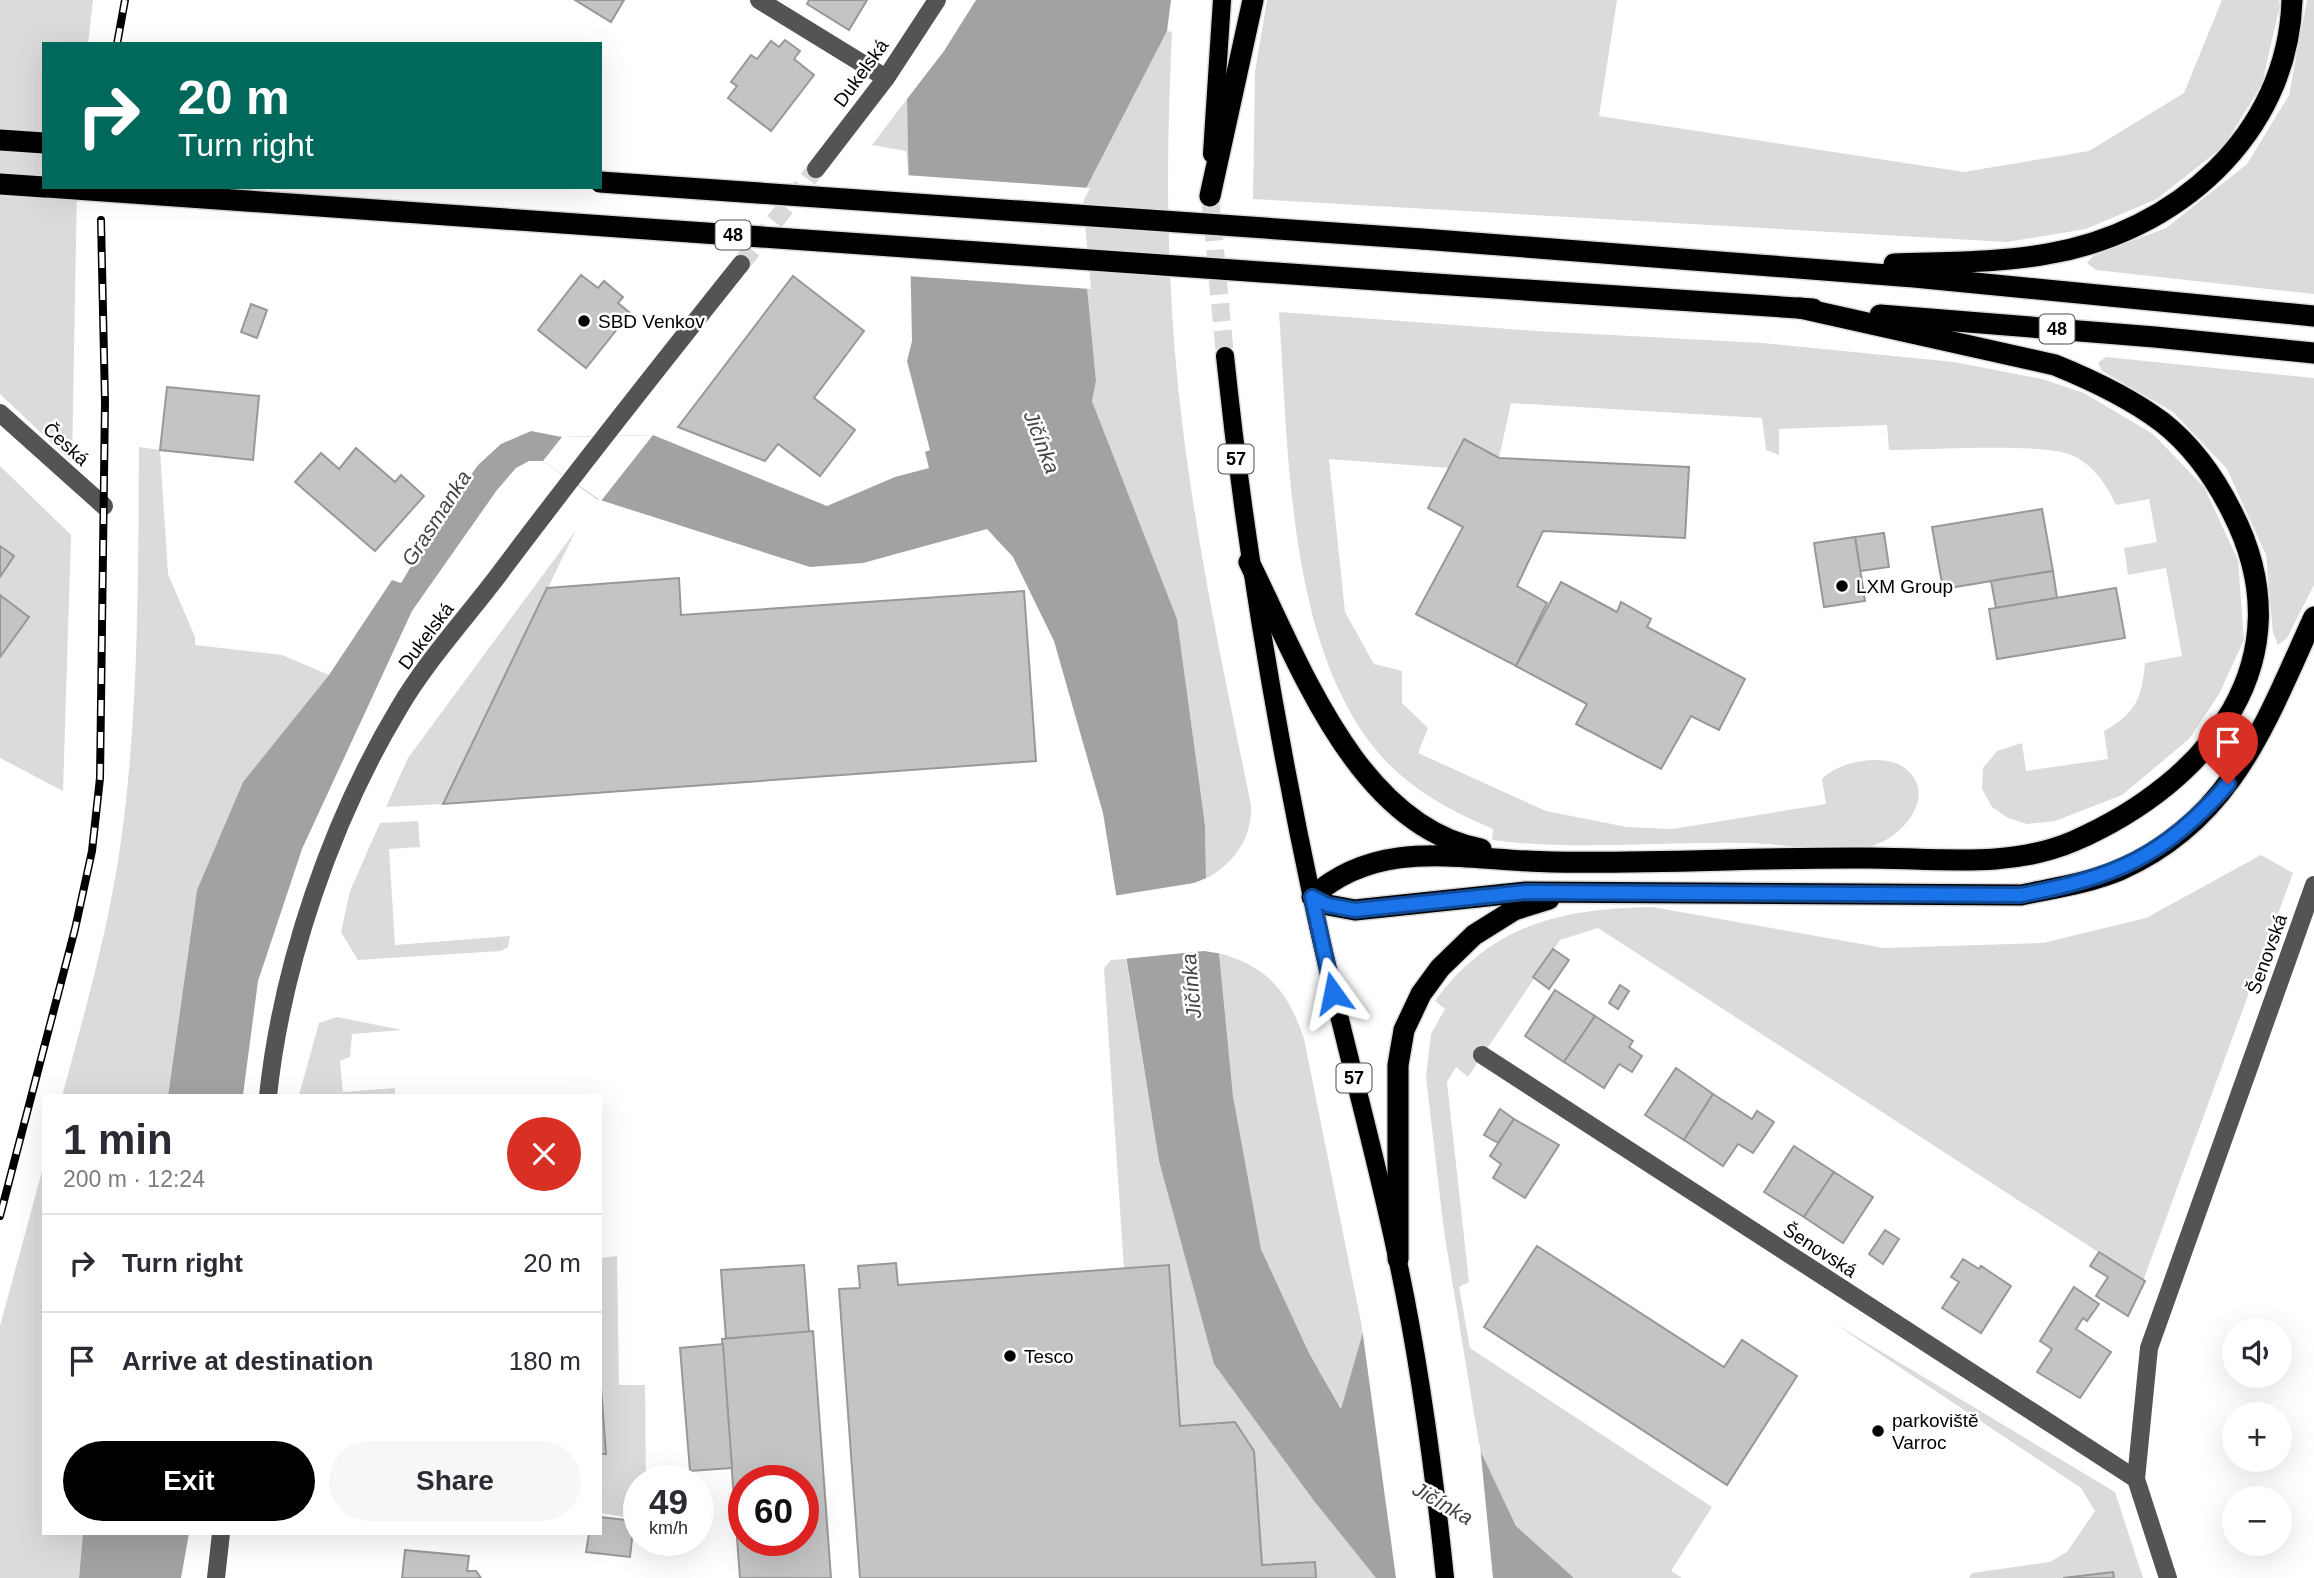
<!DOCTYPE html>
<html lang="en">
<head>
<meta charset="utf-8">
<style>
	body { margin:0; font-family:Arial,sans-serif; background:#f7f7f7; color:#2b2b33; height:100vh; display:flex; flex-direction:column; font-size:26px; white-space:nowrap }
	* { box-sizing:border-box; margin:0 }
	p { font-size:23px; color:#7c7c81 }
	.icon { flex:none; width:38px; height:38px; fill:none; stroke:currentColor; stroke-width:2; stroke-linecap:round; stroke-linejoin:round }
	.map { position:relative; flex:1; overflow:hidden }
	.sheet { position:absolute; left:42px; top:1094px; width:560px; height:441px; display:flex; flex-direction:column; background:#fff; border-radius:0px; box-shadow:0 7px 28px #0002 }
	.sheet>* { flex:none }
	.hud { position:absolute; left:42px; top:42px; width:560px; height:147px; border-radius:0px; box-shadow:0 7px 28px #0002; background:#00695c; color:#fff; overflow:hidden }
	.fabs { position:absolute; left:2222px; top:1318px; display:grid; gap:14px }
	.fabs a { display:grid; place-items:center; width:70px; height:70px; border-radius:50%; background:#fff; box-shadow:0 7px 28px #0002; font-size:35px }
	.speed { position:absolute; left:623px; top:1465px; display:flex; gap:14px; font-size:35px; font-weight:700; text-align:center }
	.speed>* { display:grid; place-content:center; width:91px; height:91px; border-radius:50%; background:#fff; box-shadow:0 7px 28px #0002; line-height:1 }
	.speed small { font-size:18px; font-weight:400 }
	.speed .limit { border:10px solid #d22; background:#fff; color:#111 }
	.pin { position:absolute; display:grid; place-items:center; width:60px; height:60px; color:#fff; margin:-72px -30px; border-radius:50% 50% 50% 0; rotate:-45deg; box-shadow:0 0 7px #0007 }
	.pin .icon { rotate:45deg }
	.me { position:absolute; width:77px; margin:-38px; rotate:348deg; stroke-linejoin:round; filter:drop-shadow(0 0 5px #0008) }
	.turn { display:flex; align-items:center; gap:24px; height:147px; padding:0 21px; font-size:32px }
	.turn .icon { width:91px; height:91px; stroke-width:2.5 }
	.turn b { display:block; font-size:49px; line-height:60px }
	.round { display:grid; place-items:center; flex:none; width:74px; height:74px; border-radius:37px; background:#f7f7f7 }
	.summary { display:flex; align-items:center; justify-content:space-between; height:119px; padding:0 21px }
	h1 { font-size:42px; font-weight:800; line-height:52px }
	.cta { display:flex; gap:14px; margin-top:auto; padding:14px 21px }
	.cta a { flex:1; height:80px; border-radius:42px; background:#000; color:#fff; font-size:28px; font-weight:800; line-height:80px; text-align:center }
	.cta a+a { background:#f7f7f7; color:#2b2b33 }
	ul { padding:0; list-style:none }
	li { display:flex; align-items:center; gap:21px; height:98px; padding:0 21px; border-top:2px solid #e1e1e2 }
	li div { flex:1 }
	li b { display:block; font-size:26px }
	li em { font-style:normal }
	.map>svg:first-child { display:block }
	.green { fill:#dbdbdb }
	.water { fill:#a2a2a2 }
	.pier { fill:#fff }
	.building { fill:#c4c4c4; stroke:#989898; stroke-width:2; fill-rule:evenodd }
	.lines { fill:none; stroke-linecap:round; stroke-linejoin:round }
	.minor-tunnel { stroke:#d9d9d9; stroke-width:18; stroke-dasharray:18 9; stroke-linecap:butt }
	.major-tunnel { stroke:#d9d9d9; stroke-width:18; stroke-dasharray:18 9; stroke-linecap:butt }
	.major-casing { stroke:#dbdbdb; stroke-width:21 }
	.highway-casing { stroke:#dbdbdb; stroke-width:24 }
	.minor { stroke:#545454; stroke-width:18 }
	.major { stroke:#000; stroke-width:18 }
	.highway { stroke:#000; stroke-width:21 }
	.rail-casing { stroke:#000; stroke-width:8 }
	.rail { stroke:#fff; stroke-width:5; stroke-dasharray:16; stroke-linecap:butt }
	.highway-bridge-casing { stroke:#dbdbdb; stroke-width:24; stroke-linecap:butt }
	.highway-bridge { stroke:#000; stroke-width:21 }
	.route-casing { stroke:#114b97; stroke-width:18 }
	.route { stroke:#1a73e8; stroke-width:12 }
	.poi-dot { fill:#000; stroke:#fff; stroke-width:2.5 }
	.labels { text-anchor:middle; dominant-baseline:central; stroke-width:5; stroke-linejoin:round; paint-order:stroke }
	.shield { fill:#fff; stroke:#4c4c4c; stroke-width:2 }
	.shield-label { font-size:18px; font-weight:bold; fill:#000 }
	.street-label { font-size:19px; fill:#000; stroke:#fff }
	.poi-label { font-size:19px; fill:#000; stroke:#fff; text-anchor:start }
	.water-label { font-size:21px; font-style:italic; fill:#434343; stroke:#fff }
</style>
</head>
<body>
<div class="map">
<svg width="2314" height="1578" viewBox="0 0 2314 1578">
	<rect width="100%" height="100%" fill="#fff"/>
	<g class="green">
		<polygon points="0,0 93,0 88,44 44,44 44,187 77,187 72,462 0,394"/>
		<polygon points="1267,0 1617,0 1599,116 1964,172 2089,151 2184,93 2222,0 2279,0 2280,5 2262,84 2224,146 2157,199 2086,229 2007,242 1253,199 1255,71"/>
		<polygon points="2307,0 2314,0 2314,294 2096,270 2087,263 2093,256 2166,228 2247,164 2289,95"/>
		<path d="M1167,31L1172,32C1168,119 1166,205 1171,292C1179,465 1216,635 1251,805C1252,839 1235,862 1206,879L1205,825L1177,619L1092,401L1096,380L1079,202Z"/>
		<polygon points="907,99 909,175 906,151 872,145"/>
		<path d="M1279,312L1536,331L1763,343L1954,362L2042,379L2084,393L2153,434L2204,487L2238,560L2244,640L2219,694L2189,739L2122,795L2055,821L2027,824L2008,818L1992,807L1982,789L1983,768L1997,751L2022,743L2026,771L2108,759L2104,731C2136,713 2142,698 2145,663L2182,656L2166,568L2128,575L2124,548L2157,542L2149,499L2116,505C2106,484 2095,467 2074,456C2048,442 1925,450 1889,450L1887,425L1779,429V455L1766,450L1762,418L1511,403L1499,458L1465,439L1449,468L1329,459L1345,612L1374,664L1402,671V703L1428,728L1418,753L1546,811L1627,827L1672,829L1826,804L1822,779C1838,761 1887,752 1906,769C1941,798 1896,844 1864,848C1826,853 1785,844 1747,843C1662,841 1576,851 1492,840L1493,829C1458,814 1426,798 1397,772C1286,670 1289,452 1279,312Z"/>
		<polygon points="2106,357 2314,378 2314,585 2287,638 2278,645 2273,633 2266,555 2227,469 2173,412 2102,371 2098,363"/>
		<path d="M139,447L160,450L168,574L195,637V645L282,655L329,675L243,782L197,890L168,1095L62,1096C85,1011 109,928 121,841C139,711 138,578 139,447Z"/>
		<polygon points="0,466 71,535 63,791 0,758"/>
		<polygon points="576,530 443,804 386,807 408,758"/>
		<polygon points="418,821 420,847 389,849 395,945 510,936 508,947 501,951 358,960 341,932 350,891 380,823"/>
		<path d="M2261,855L2293,873L2143,1281L1598,928L1560,940L1468,1077L1456,1067L1447,1082L1469,1282L1459,1287L1470,1348L1712,1507L1671,1571L1682,1578H1574L1516,1526L1480,1450L1444,1231L1426,1077L1431,1034L1445,1009L1435,1001C1492,924 1560,909 1652,907L1884,948L2043,943L2146,918Z"/>
		<path d="M1219,953C1269,967 1288,992 1304,1039L1363,1332L1342,1410L1309,1353L1261,1249L1233,1096Z"/>
		<polygon points="1126,959 1159,1161 1214,1363 1314,1501 1376,1578 1316,1578 1315,1562 1262,1565 1254,1451 1180,1426 1169,1266 1124,1269 1104,968 1111,960"/>
		<polygon points="337,1017 402,1030 352,1034 350,1057 340,1061 343,1092 395,1088 395,1095 299,1095 319,1023"/>
		<polygon points="44,1164 44,1533 83,1533 79,1578 0,1578 0,1326"/>
		<polygon points="617,1256 619,1385 645,1385 646,1480 639,1480 639,1519 600,1513 600,1454 606,1453 600,1374 600,1258"/>
		<polygon points="1832,1322 2115,1492 2143,1578 1969,1578 1972,1573 2050,1562 2067,1552 2095,1511 2081,1488"/>
	</g>
	<g class="water">
		<polygon points="976,0 1171,0 1167,31 1079,202 1096,381 1092,401 1177,619 1205,825 1206,879 1219,953 1233,1096 1261,1249 1309,1353 1341,1409 1363,1332 1412,1391 1480,1450 1516,1526 1574,1578 1376,1578 1314,1501 1214,1364 1159,1161 1103,813 1054,641 1013,557 987,529 863,563 810,567 597,499 543,461 529,461 516,468 497,490 412,611 302,849 258,981 243,1095 168,1096 197,890 243,782 329,675 392,580 401,583 441,517 478,465 501,444 531,431 562,437 653,435 827,506 895,477 929,468 925,452 930,450 907,361 912,341 907,99 944,51"/>
		<polygon points="83,1533 189,1533 181,1578 79,1578"/>
	</g>
	<g class="pier">
		<polygon points="905,175 1090,188 1083,202 1091,289 907,276"/>
		<polygon points="653,435 601,501 543,461 562,437"/>
		<polygon points="1209,877 1223,954 1204,951 1123,959 1113,896 1194,883"/>
		<polygon points="1362,1328 1414,1388 1480,1445 1493,1578 1396,1578"/>
	</g>
	<g class="building">
		<polygon points="575,0 624,0 611,22"/>
		<polygon points="809,0 867,0 849,30 807,4"/>
		<polygon points="785,40 800,51 794,59 814,75 771,131 728,98 737,86 731,82 751,55 757,59 771,41 779,47"/>
		<polygon points="581,275 598,288 604,281 623,297 618,303 630,313 586,368 538,330"/>
		<polygon points="793,276 864,331 814,398 855,430 820,476 778,444 765,461 678,427"/>
		<polygon points="251,304 267,310 257,338 241,332"/>
		<polygon points="167,387 259,396 253,460 160,450"/>
		<polygon points="1464,439 1499,458 1689,467 1685,538 1543,531 1517,586 1547,603 1516,666 1416,614 1463,527 1428,508"/>
		<polygon points="356,448 395,482 401,475 424,496 375,551 295,482 321,453 339,469"/>
		<polygon points="2042,509 2053,571 1943,589 1932,527"/>
		<polygon points="1884,533 1889,567 1860,571 1855,537"/>
		<polygon points="1855,537 1865,601 1824,607 1814,543"/>
		<polygon points="0,546 14,556 0,577"/>
		<polygon points="2053,571 2057,598 1996,608 1991,581"/>
		<polygon points="679,578 681,615 1024,591 1036,761 443,804 547,588"/>
		<polygon points="1561,582 1617,612 1621,602 1651,619 1647,627 1745,679 1719,730 1691,716 1661,769 1576,724 1587,704 1516,666"/>
		<polygon points="2116,588 2125,638 1997,659 1989,609"/>
		<polygon points="0,595 29,617 0,657"/>
		<polygon points="1553,949 1569,960 1549,989 1533,977"/>
		<polygon points="1620,985 1629,991 1618,1009 1609,1003"/>
		<polygon points="1555,990 1595,1016 1564,1062 1525,1036"/>
		<polygon points="1595,1016 1633,1041 1629,1047 1642,1056 1632,1072 1619,1064 1604,1088 1564,1062"/>
		<polygon points="1676,1068 1713,1094 1684,1140 1645,1115"/>
		<polygon points="1713,1094 1752,1119 1757,1111 1774,1122 1753,1153 1738,1144 1723,1166 1684,1140"/>
		<polygon points="1500,1109 1514,1119 1498,1143 1484,1135"/>
		<polygon points="1514,1119 1559,1145 1525,1198 1493,1178 1501,1164 1490,1156"/>
		<polygon points="1794,1146 1834,1172 1804,1217 1764,1192"/>
		<polygon points="1834,1172 1873,1197 1843,1243 1804,1217"/>
		<polygon points="1885,1230 1899,1239 1883,1264 1869,1254"/>
		<polygon points="1537,1246 1724,1367 1742,1340 1797,1376 1727,1485 1484,1327"/>
		<polygon points="2099,1252 2145,1281 2128,1316 2096,1296 2108,1277 2090,1266"/>
		<polygon points="1963,1259 1979,1269 1981,1266 2011,1286 1981,1333 1942,1308 1959,1282 1951,1277"/>
		<polygon points="896,1263 898,1285 1169,1265 1180,1426 1235,1422 1254,1451 1262,1565 1315,1562 1316,1578 860,1578 839,1289 860,1288 858,1266"/>
		<polygon points="804,1265 809,1332 726,1339 721,1270"/>
		<polygon points="2074,1287 2099,1304 2087,1321 2083,1318 2076,1329 2111,1352 2080,1398 2037,1372 2052,1349 2040,1341"/>
		<path d="M813,1331L831,1578H740L722,1339ZM744,1480H803V1540H744Z"/>
		<polygon points="723,1344 732,1468 690,1471 680,1348"/>
		<polygon points="600,1374 606,1454 600,1454"/>
		<polygon points="600,1517 634,1521 630,1557 586,1552 589,1533 600,1533"/>
		<polygon points="405,1550 469,1556 467,1571 476,1571 481,1578 402,1578"/>
		<polygon points="2113,1572 2114,1578 2063,1578"/>
	</g>
	<g class="lines">
		<polyline class="minor-tunnel" points="741,264 816,169"/>
		<polyline class="major-tunnel" points="1210,196 1225,356"/>
		<defs>
			<g id="major">
				<polyline points="1212,154 1222,0"/>
				<path d="M1225,356C1244,538 1274,719 1312,898C1337,1019 1372,1137 1397,1257C1420,1363 1434,1471 1445,1578"/>
			</g>
			<g id="highway">
				<polyline points="0,140 44,143"/>
				<polyline points="0,184 44,187"/>
				<polyline points="1210,196 1253,0"/>
				<polyline points="1422,239 1914,277 2314,316"/>
				<path d="M1894,264C1944,262 1997,263 2047,254C2175,233 2288,135 2292,0"/>
				<polyline points="1420,283 1813,309"/>
				<path d="M1800,308L2055,365C2092,380 2130,398 2162,422C2194,447 2215,478 2232,512C2308,660 2209,782 2074,841C2009,869 1937,858 1868,858C1763,857 1657,864 1552,862C1467,861 1381,835 1312,897L1328,905L1355,910L1526,892L2021,895C2054,888 2089,883 2120,870C2233,820 2266,721 2314,617"/>
				<polyline points="1880,315 2155,337 2314,353"/>
				<path d="M1249,562C1299,662 1357,826 1481,849"/>
				<polyline points="1398,1259 1398,1065 1404,1030 1421,994 1440,968 1474,935 1514,910 1549,899"/>
			</g>
		</defs>
		<use href="#major" class="major-casing"/>
		<use href="#highway" class="highway-casing"/>
		<g class="minor">
			<polyline points="759,0 886,78"/>
			<polyline points="816,169 886,78 937,0"/>
			<polyline points="0,413 104,506"/>
			<polyline points="1482,1055 2136,1479"/>
			<path d="M268,1096C282,965 331,821 399,708C425,663 465,619 497,577C576,471 658,368 741,264"/>
			<polyline points="216,1578 221,1533"/>
			<polyline points="2168,1578 2136,1479 2149,1348 2314,885"/>
		</g>
		<use href="#major" class="major"/>
		<use href="#highway" class="highway"/>
		<defs>
			<g id="rail">
				<polyline points="117,44 125,0"/>
				<polyline points="0,1216 75,929 92,851 100,778 105,402 101,220"/>
			</g>
		</defs>
		<use href="#rail" class="rail-casing"/>
		<use href="#rail" class="rail"/>
		<defs>
			<g id="highway-bridge">
				<polyline points="600,182 1422,239"/>
				<polyline points="47,187 1420,283"/>
			</g>
		</defs>
		<use href="#highway-bridge" class="highway-bridge-casing"/>
		<use href="#highway-bridge" class="highway-bridge"/>
	</g>
	<g class="lines">
		<defs>
			<path id="route" d="M1333,993L1312,897L1328,905L1355,910L1526,892L2021,895C2115,877 2164,857 2228,784"/>
		</defs>
		<use href="#route" class="route-casing"/>
		<use href="#route" class="route"/>
	</g>
	<g class="poi-dot">
		<circle cx="584" cy="321" r="7"/>
		<circle cx="1842" cy="586" r="7"/>
		<circle cx="1010" cy="1356" r="7"/>
		<circle cx="1878" cy="1431" r="7"/>
	</g>
	<g class="labels">
		<g class="shield">
			<rect x="715.5" y="220.5" width="35" height="29" rx="5"/>
			<rect x="2039.5" y="314.5" width="35" height="29" rx="5"/>
			<rect x="1218.5" y="444.5" width="35" height="29" rx="5"/>
			<rect x="1336.5" y="1063.5" width="35" height="29" rx="5"/>
		</g>
		<g class="shield-label">
			<text x="733" y="235">48</text>
			<text x="2057" y="329">48</text>
			<text x="1236" y="459">57</text>
			<text x="1354" y="1078">57</text>
		</g>
		<g class="street-label">
			<text transform="translate(861 73) rotate(-54)">Dukelská</text>
			<text transform="translate(66 444) rotate(42)">Česká</text>
			<text transform="translate(426 636) rotate(-53)">Dukelská</text>
			<text transform="translate(2267 954) rotate(-70)">Šenovská</text>
			<text transform="translate(1820 1250) rotate(33)">Šenovská</text>
		</g>
		<g class="poi-label">
			<text x="598" y="321">SBD Venkov</text>
			<text x="1856" y="586">LXM Group</text>
			<text x="1024" y="1356">Tesco</text>
			<text x="1892" y="1420">parkoviště<tspan x="1892" dy="22">Varroc</tspan></text>
		</g>
		<g class="water-label">
			<text transform="translate(1042 442) rotate(69)">Jičínka</text>
			<text transform="translate(436 518) rotate(-57)">Grasmanka</text>
			<text transform="translate(1191 986) rotate(-95)">Jičínka</text>
			<text transform="translate(1443 1503) rotate(30)">Jičínka</text>
		</g>
	</g>
</svg>
<div class="fabs">
<a><svg class="icon" aria-label="sound" viewBox="0 0 24 24"><path d="M4 9h4l5-4v14l-5-4H4zM17 9q2 3 0 6"/></svg></a>
<a>+</a>
<a>−</a>
</div>
<div class="speed"><div>49<small>km/h</small></div><div class="limit">60</div></div>
<div class="pin" style="left:2228px;top:784px;background:#d93025"><svg class="icon" aria-label="arrive" viewBox="0 0 24 24"><path d="M6 21V4h12l-3 4 3 4H6"/></svg></div>
<svg class="me" style="left:1333px;top:993px" viewBox="-20 -20 40 40"><path d="M0-17L14 15 0 8-14 15z" fill="#1a73e8" stroke="#fff" stroke-width="4"/></svg>
<div class="hud">
<div class="turn"><svg class="icon" aria-label="right" viewBox="0 0 24 24"><path d="M7 20v-9h11M14 6l5 5-5 5"/></svg><div><b>20 m</b>Turn right</div></div>
</div>
<section class="sheet">
<div class="summary"><div><h1>1 min</h1><p>200 m · 12:24</p></div><a class="round" style="background:#d93025;color:#fff"><svg class="icon" aria-label="close" viewBox="0 0 24 24"><path d="M6 6l12 12M18 6L6 18"/></svg></a></div>
<ul>
<li><svg class="icon" aria-label="right" viewBox="0 0 24 24"><path d="M7 20v-9h11M14 6l5 5-5 5"/></svg><div><b>Turn right</b></div><em>20 m</em></li>
<li><svg class="icon" aria-label="arrive" viewBox="0 0 24 24"><path d="M6 21V4h12l-3 4 3 4H6"/></svg><div><b>Arrive at destination</b></div><em>180 m</em></li>
</ul>
<div class="cta"><a>Exit</a><a>Share</a></div>
</section>
</div>
</body>
</html>
